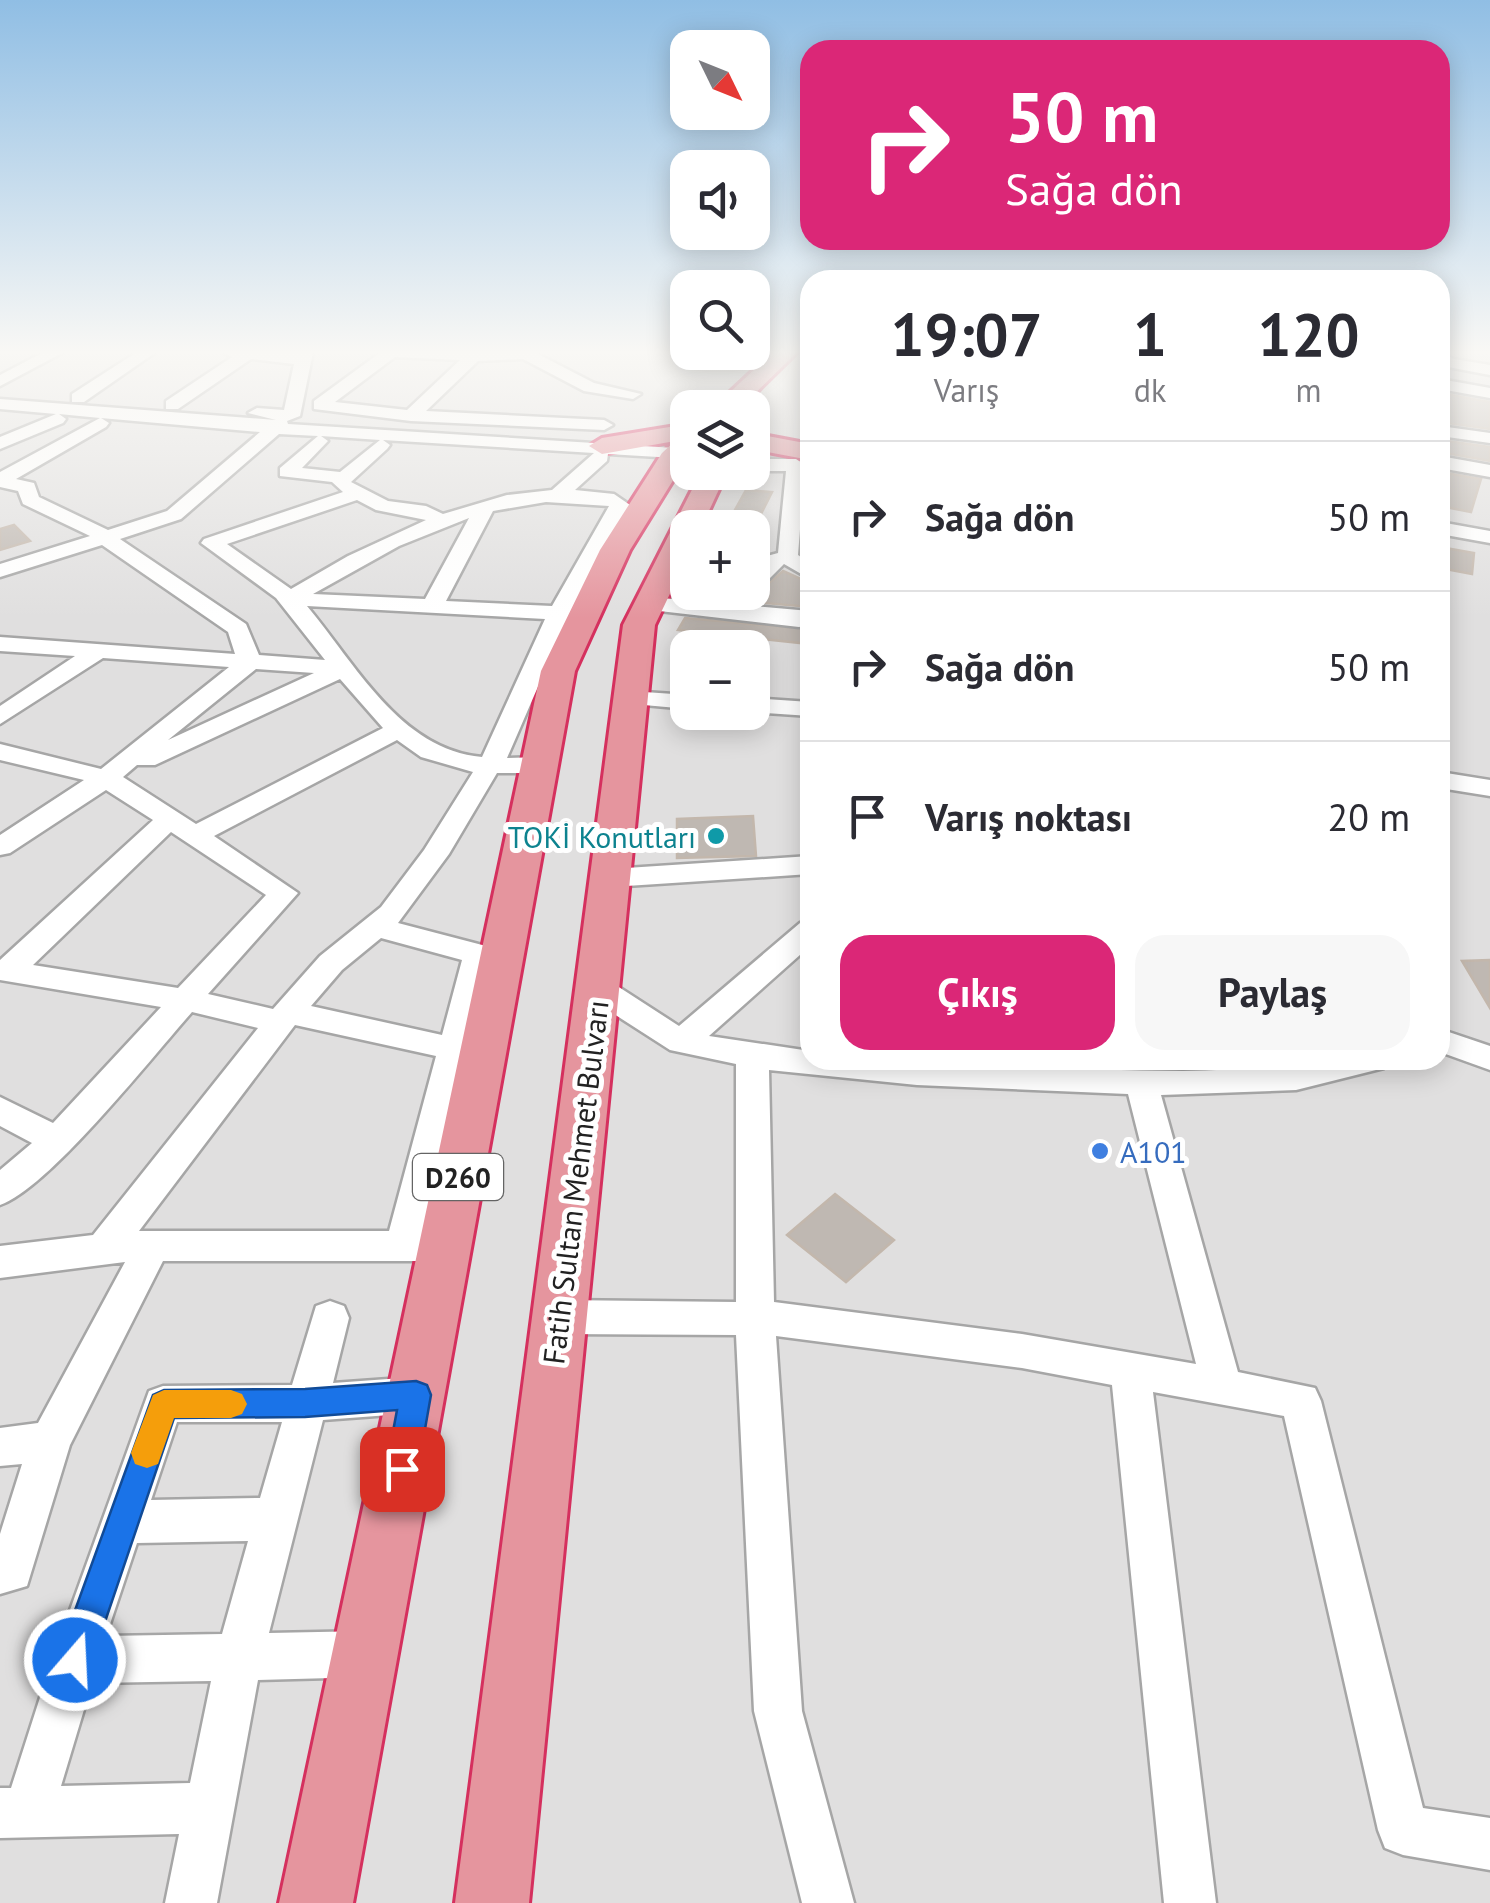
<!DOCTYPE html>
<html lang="tr">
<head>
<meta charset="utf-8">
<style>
	body { margin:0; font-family:"PT Sans",sans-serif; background:#f7f7f7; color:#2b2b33; height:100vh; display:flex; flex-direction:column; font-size:38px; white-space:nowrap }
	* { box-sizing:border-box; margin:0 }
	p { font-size:32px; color:#7c7c81 }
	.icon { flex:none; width:55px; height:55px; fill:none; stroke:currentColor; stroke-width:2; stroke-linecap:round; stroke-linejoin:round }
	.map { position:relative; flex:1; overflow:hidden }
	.panel { position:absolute; left:800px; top:270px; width:650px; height:800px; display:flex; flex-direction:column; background:#fff; border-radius:30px; box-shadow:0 5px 25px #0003 }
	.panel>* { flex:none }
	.top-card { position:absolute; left:800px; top:40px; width:650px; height:210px; border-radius:30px; box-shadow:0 5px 25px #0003; background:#db2777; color:#fff; overflow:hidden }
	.needle { width:65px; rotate:133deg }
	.tools { position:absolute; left:670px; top:30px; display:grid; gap:20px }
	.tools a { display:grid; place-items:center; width:100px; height:100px; border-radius:20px; background:#fff; box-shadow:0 5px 25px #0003; font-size:50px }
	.pin { position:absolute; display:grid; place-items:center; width:85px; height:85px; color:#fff; margin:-42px; border-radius:20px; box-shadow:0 5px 15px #0006 }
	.me { position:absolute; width:110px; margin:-55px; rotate:19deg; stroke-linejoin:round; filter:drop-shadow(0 0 8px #0008) }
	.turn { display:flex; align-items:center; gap:35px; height:210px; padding:0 40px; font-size:45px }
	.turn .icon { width:130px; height:130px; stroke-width:2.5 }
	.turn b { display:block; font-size:70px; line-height:85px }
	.eta { display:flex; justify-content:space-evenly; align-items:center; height:170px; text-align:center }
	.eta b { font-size:60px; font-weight:600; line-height:70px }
	.primary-button { display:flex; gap:20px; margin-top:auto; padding:20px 40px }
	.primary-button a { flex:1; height:115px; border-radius:30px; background:#db2777; color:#fff; font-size:40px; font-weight:600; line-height:115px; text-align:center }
	.primary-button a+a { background:#f7f7f7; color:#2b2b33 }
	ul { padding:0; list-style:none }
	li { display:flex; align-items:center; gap:30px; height:150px; padding:0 40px; border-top:2px solid #e1e1e2 }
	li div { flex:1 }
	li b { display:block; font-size:38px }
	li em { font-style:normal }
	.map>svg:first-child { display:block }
	.residential { fill:#e0dfdf; fill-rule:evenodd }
	.education { fill:#fcfee5 }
	.building { fill:#bfb8b2; stroke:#c3b7ac; stroke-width:2.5 }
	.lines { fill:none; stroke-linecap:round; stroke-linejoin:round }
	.minor-casing { stroke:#a6a6a6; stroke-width:5 }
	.highway-casing { stroke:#d5305e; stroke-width:6 }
	.minor { fill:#fff; fill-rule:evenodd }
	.highway { fill:#e5959e; fill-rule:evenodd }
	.route { fill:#1a73e8; stroke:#114b97; stroke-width:2.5 }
	.slow { fill:#f59e0b }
	.culture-dot { fill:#0f9aa8; stroke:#fff; stroke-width:4 }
	.shop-dot { fill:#3f7fe0; stroke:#fff; stroke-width:4 }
	.labels { text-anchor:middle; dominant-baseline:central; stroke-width:10; stroke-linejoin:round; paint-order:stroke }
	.shield { fill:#fff; stroke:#646464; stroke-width:2.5 }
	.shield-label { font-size:28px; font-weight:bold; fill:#222 }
	.culture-label { font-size:30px; fill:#0d838f; stroke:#fff; text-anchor:end }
	.shop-label { font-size:30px; fill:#366cbe; stroke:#fff; text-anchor:start }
	.street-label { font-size:30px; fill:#222; stroke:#fff }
</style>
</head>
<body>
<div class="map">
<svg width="1490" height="1903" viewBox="0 0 1490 1903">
	<rect width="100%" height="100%" fill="#f1efe9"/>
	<path class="residential" d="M0,352H810V1060H1440V352H1490V1903H0ZM688,408H752V472H688ZM688,528H752V592H688ZM688,648H752V712H688Z"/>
	<polygon class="education" points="906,1060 1336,1060 1186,1075"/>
	<g class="building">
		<polygon points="1440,393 1490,402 1490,429 1440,422"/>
		<polygon points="1440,440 1490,447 1490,461 1440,452"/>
		<polygon points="1440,472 1481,479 1471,512 1440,506"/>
		<polygon points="746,490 772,492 754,528 725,528"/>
		<polygon points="14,525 30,541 0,550 0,529"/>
		<polygon points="1440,547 1474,553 1472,574 1440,568"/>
		<polygon points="783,571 810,583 810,607 695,597 698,592 752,592 752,584 769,583"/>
		<polygon points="685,618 810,629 810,644 678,630"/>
		<polygon points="753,816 756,856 677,858 677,819"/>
		<polygon points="1490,960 1490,1008 1462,961"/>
		<polygon points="835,1194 894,1240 846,1282 787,1235"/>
	</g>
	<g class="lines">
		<defs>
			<g id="minor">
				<polygon points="44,352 64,352 0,386 0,375"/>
				<polygon points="137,352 156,352 84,402 72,402 72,394"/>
				<path d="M222,352H313L300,416L287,421L288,424L675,448L684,453L675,458L608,454L607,461L575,490L614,494L630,505L570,613L507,758L540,757L553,765L540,773H497L449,854L398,923L509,952L513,959L509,966L491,967L473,1041L480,1044L485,1052L480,1060L467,1063L426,1231L458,1235L463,1246L458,1257L445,1261H163L70,1445L27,1586L0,1594V1534L22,1464L0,1466V1428L38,1423L125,1262L0,1278V1246L93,1235L258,1028L192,1012C153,1056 48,1189 0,1205V1170L32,1143L0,1126V1097L53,1123L161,1007L0,980V960L153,820L106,790L10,853L0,855V835L84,780L0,760V744L101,769L229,667L103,658L0,724V706L75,656L0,651V637L235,654L228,632L102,545L0,577V564L90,536L23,504L18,491L0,487V472L100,418L59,414L66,419L63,423L0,449V437L56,414L0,409V399L276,420L248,413L257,408L284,410L294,364L251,359L178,409H166V401L232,357ZM101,418L260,432L167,511L108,530L39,497L34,483L16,479L106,427L109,423ZM279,434L318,436L280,468V476L332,482L343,492L204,539L201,543L276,598L325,660L259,655L246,624L120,539L181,519ZM321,436L380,440L340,472L302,468L328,441ZM383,440L594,453L552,490L507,495L443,514L426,506L388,501L351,482L387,449L390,445ZM357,500L376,510L426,520L348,556L291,589L227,544ZM546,502L609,506L552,606L446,601L493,511ZM469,518L425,599L313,594L399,546ZM307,606L545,619L482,757C400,750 355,663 307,606ZM256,669L314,673L168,740ZM340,679L383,728L196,824L123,777L137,765H155ZM397,740L421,757L473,772L424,850L381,907L320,956L273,1009L208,994L298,893L214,836ZM171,832L266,895L178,988L33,965ZM381,938L462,960L442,1035L311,1006L342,970ZM295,1025L436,1056L389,1231H139Z"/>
				<path d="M381,352H534L594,383L641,394L633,399L584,391L523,359L478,361L426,411L604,420L613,425L604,430L411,421L314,409V401ZM395,357L460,360L407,410L335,402Z"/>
				<polygon points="1440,352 1454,359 1490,365 1490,375 1443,366"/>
				<polygon points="1440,379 1490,388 1490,398 1440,389"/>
				<polygon points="1440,426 1490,433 1490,443 1440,436"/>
				<polygon points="1440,456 1490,465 1490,477 1440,468"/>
				<polygon points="752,459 796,459 805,465 798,555 810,563 810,579 784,564 769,579 752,580 752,568 767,556 778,553 786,471 752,471"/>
				<polygon points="1440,522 1490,531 1490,543 1440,534"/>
				<polygon points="650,597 810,611 810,625 799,627 642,609 639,604"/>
				<polygon points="630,691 688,695 688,709 622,703 618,698 622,693"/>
				<polygon points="752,698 810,702 810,716 752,712"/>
				<polygon points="1440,772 1490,780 1490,796 1440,788"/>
				<polygon points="810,856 810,874 611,887 601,884 597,878 601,872 611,869"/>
				<path d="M810,920V946L709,1036L810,1051V1060C935,1060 1059,1071 1183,1071C1252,1071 1319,1060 1388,1060L1384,1068L1296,1090L1161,1095L1238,1372L1315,1388L1321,1401L1423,1808L1490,1818V1870L1403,1855L1385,1848L1378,1830L1284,1416L1153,1392L1216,1903H1164L1112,1385L1022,1368L776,1336L802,1711L854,1903H802L754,1711L736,1335L559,1334L545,1329L540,1317L545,1305L559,1300L736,1302V1064L670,1050L586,996L582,988L586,980L597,977L608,980L679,1026L800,923ZM769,1070L917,1085L1128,1094L1196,1364L1022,1334L774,1302Z"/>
				<polygon points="1440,1029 1490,1046 1490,1070 1440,1052"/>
				<path d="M330,1301L344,1306L349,1318L333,1383L416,1377L430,1382L436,1395L430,1408L416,1413L323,1420L269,1633L368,1631L384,1638L391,1654L384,1670L368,1677L258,1680L217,1903H165L179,1834L0,1838V1788H11L52,1660L149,1391L163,1386L292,1385L316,1306ZM177,1422H282L260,1498L151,1500ZM248,1541L222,1634L106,1636L137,1543ZM211,1681L190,1783L61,1786L92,1683Z"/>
			</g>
			<g id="highway">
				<polygon points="773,352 797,352 740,408 713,408"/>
				<polygon points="688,424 688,456 630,550 575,671 353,1903 279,1903 541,671 600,550 662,453 675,441 602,454 589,446 602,438"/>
				<polygon points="752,433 810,444 810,460 752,449"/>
				<polygon points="701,472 727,472 701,528 688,528 688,556 655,625 529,1903 455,1903 623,625"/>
			</g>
		</defs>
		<use href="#minor" class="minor-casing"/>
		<use href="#highway" class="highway-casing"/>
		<use href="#minor" class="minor"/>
		<use href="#highway" class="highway"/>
	</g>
	<linearGradient id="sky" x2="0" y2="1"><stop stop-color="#90bee4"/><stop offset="0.57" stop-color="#f9f8f5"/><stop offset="1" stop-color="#f9f8f5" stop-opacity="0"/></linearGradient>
	<rect width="1490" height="618" fill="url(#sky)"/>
	<polygon class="route" points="416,1381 427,1385 431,1395 418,1469 413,1480 402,1484 391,1480 386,1469 397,1410 305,1417 174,1418 88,1672 75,1677 62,1672 57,1660 153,1395 164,1390 305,1389"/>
	<polygon class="slow" points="164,1390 231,1390 242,1394 247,1404 242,1414 231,1418 174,1418 158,1464 147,1468 135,1464 131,1453 153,1395"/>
	<circle class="culture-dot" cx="716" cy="836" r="10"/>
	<circle class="shop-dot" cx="1100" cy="1151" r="10"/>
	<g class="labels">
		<rect class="shield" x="413" y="1154" width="90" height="46" rx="8"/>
		<g class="shield-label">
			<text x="458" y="1177">D260</text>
		</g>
		<g class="culture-label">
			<text x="696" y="836">TOKİ Konutları</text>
		</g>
		<g class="shop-label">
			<text x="1120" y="1151">A101</text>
		</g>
		<g class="street-label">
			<text transform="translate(575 1182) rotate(-83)">Fatih Sultan Mehmet Bulvarı</text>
		</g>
	</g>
</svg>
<div class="tools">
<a><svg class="needle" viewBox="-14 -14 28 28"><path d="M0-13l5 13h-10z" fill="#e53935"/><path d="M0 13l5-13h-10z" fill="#7c7c81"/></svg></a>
<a><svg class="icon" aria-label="sound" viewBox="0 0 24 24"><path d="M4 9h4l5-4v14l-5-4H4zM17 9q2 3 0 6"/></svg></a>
<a><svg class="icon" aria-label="search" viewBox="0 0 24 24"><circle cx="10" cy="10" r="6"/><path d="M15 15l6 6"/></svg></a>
<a><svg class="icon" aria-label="layers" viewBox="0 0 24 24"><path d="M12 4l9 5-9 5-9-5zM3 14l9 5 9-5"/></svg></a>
<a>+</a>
<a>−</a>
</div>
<div class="pin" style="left:402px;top:1469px;background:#d93025"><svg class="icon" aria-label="arrive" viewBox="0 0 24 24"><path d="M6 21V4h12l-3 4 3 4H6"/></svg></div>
<svg class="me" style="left:75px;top:1660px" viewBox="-20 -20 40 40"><circle r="17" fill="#1a73e8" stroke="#fff" stroke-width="3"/><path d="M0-11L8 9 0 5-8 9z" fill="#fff"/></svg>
<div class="top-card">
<div class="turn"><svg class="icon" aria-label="right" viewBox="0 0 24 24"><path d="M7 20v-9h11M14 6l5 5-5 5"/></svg><div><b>50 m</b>Sağa dön</div></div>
</div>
<section class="panel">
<div class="eta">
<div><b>19:07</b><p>Varış</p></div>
<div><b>1</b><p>dk</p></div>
<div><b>120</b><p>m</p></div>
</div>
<ul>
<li><svg class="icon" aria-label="right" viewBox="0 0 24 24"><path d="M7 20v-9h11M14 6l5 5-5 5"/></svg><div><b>Sağa dön</b></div><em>50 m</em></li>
<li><svg class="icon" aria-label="right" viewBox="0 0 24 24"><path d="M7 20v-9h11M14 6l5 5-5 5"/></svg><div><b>Sağa dön</b></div><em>50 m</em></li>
<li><svg class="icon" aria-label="arrive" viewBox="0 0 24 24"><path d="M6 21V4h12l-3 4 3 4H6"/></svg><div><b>Varış noktası</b></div><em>20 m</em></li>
</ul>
<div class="primary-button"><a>Çıkış</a><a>Paylaş</a></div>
</section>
</div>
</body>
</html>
